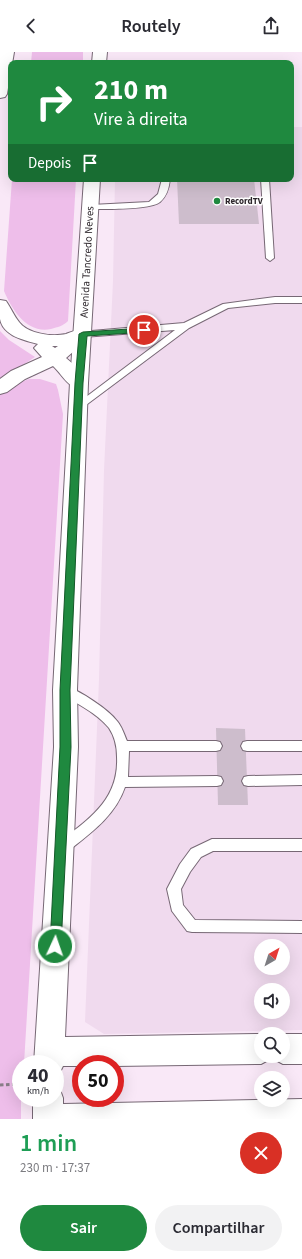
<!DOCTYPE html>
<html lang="pt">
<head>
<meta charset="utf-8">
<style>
	body { margin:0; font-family:"Source Sans 3",sans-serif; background:#f2f2f3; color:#2b2b33; height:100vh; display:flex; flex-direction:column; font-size:15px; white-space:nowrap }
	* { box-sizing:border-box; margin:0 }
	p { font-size:13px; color:#7c7c81 }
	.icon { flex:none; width:22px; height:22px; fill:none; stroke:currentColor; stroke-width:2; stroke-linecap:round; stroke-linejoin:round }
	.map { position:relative; height:1067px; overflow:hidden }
	.sheet { display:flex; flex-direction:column; background:#fff; flex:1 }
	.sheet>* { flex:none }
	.guide { position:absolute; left:8px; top:8px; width:286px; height:122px; border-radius:8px; box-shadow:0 4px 16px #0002; background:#1f893f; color:#fff; overflow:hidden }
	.needle { width:26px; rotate:39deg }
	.tools { position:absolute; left:254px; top:887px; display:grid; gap:8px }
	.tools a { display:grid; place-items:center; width:36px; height:36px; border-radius:50%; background:#fff; box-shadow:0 4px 16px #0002; font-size:20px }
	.speed { position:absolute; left:12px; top:1003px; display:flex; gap:8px; font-size:20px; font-weight:700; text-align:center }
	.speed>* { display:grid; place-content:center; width:52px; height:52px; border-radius:50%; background:#fff; box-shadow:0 4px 16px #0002; line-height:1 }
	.speed small { font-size:10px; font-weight:400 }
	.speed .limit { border:6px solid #d22; background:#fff; color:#111 }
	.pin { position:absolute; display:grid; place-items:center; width:34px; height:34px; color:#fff; margin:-17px; border:2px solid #fff; border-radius:50%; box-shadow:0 1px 4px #0007 }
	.me { position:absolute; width:44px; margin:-22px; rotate:3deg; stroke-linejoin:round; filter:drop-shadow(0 0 3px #0008) }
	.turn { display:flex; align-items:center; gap:14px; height:84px; padding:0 20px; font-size:18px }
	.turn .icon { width:52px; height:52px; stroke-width:2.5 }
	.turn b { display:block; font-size:28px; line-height:34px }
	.then { display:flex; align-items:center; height:38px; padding:0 20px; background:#0003; gap:8px; font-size:15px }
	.round { display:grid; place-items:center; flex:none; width:42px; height:42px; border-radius:21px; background:#f2f2f3 }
	.summary { display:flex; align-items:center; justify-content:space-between; height:68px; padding:0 20px }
	h1 { font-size:24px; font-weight:600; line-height:30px; color:#1e9e55 }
	.primary-button { display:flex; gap:8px; margin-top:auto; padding:8px 20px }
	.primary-button a { flex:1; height:46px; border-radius:24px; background:#1f893f; color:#fff; font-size:16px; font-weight:600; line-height:46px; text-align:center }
	.primary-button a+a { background:#f2f2f3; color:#2b2b33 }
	header { display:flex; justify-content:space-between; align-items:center; height:52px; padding:0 20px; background:#fff; font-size:18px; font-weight:600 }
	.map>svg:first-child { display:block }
	.built { fill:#f0daee; fill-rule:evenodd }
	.green { fill:#eebeea }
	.building { fill:#cdbdcc }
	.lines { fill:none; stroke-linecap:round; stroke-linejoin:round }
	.service-casing { stroke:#776875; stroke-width:2 }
	.secondary-casing { stroke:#776875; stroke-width:2 }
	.motorway-casing { stroke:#776875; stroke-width:2 }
	.path { stroke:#8a7f89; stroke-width:3; stroke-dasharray:3.5 2.5; stroke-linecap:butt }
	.service { fill:#fff; fill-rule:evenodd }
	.secondary { fill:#fff; fill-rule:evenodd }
	.motorway { fill:#fff; fill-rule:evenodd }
	.route { fill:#1f893f; stroke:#145929 }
	.poi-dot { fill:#1f893f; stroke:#fff; stroke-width:1.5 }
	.labels { text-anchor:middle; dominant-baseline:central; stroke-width:3; stroke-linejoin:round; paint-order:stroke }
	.far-poi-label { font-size:9px; font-weight:bold; fill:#2b252a; stroke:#fff; text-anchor:start }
	.street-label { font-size:11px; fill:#2b252a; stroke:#fff }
</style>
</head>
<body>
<header><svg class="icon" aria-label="back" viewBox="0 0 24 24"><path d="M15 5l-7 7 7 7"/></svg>Routely<svg class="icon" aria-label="share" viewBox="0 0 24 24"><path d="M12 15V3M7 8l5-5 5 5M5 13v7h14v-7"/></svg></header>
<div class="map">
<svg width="302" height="1067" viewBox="0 0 302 1067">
	<rect width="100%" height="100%" fill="#f9e8f7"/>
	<path class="built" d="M291,75H302V978L104,982L85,970L99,627L104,418L113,229L115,127H291ZM261,894H283V916H261ZM261,938H283V960H261Z"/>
	<g class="green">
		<polygon points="32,0 83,0 83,11 31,11"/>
		<path d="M12,127H76L68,269C63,274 58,275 51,277C27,282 12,258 4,239Z"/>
		<polygon points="0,279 9,288 35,305 0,328"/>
		<polygon points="29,327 40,327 56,332 58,338 63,362 24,1012 21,1012 21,1067 0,1067 0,343 10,334"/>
	</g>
	<g class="building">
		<polygon points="177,127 254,127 259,172 179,172"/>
		<polygon points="216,676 245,677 248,753 218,753"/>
	</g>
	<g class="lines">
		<defs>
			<g id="service">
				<path d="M162,127H170C169,136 167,144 160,150C150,158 106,157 91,157L87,155L91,153L149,150L158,142Z"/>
				<polygon points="261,127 269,127 274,206 270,209 266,206"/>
				<polygon points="275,245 302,245 302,251 275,251 228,256 189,276 82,356 76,356 74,354 175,278 83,285 80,284 78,282 80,280 184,271 223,252"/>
				<path d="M66,634C80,639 108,657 117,669C122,675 124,682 127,689H216L220,690L222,694L220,698L216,699H129L128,725L217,724L221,725L223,729L221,733L217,734L125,735C115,764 91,781 68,799L63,801L58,799L56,795L58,791C89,767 119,748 117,705C117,695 115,685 109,676C97,661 77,652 62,642L60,639L62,636Z"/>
				<polygon points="247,689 302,689 302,699 247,699 243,698 241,694 243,690"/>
				<polygon points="302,723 302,733 248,734 244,733 242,729 244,725 248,724"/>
				<polygon points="212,787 302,787 302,799 213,799 201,805 190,820 181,837 183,853 195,868 302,869 302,881 192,880 187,879 172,859 167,837 180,812 191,797"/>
			</g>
			<g id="secondary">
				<polygon points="93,0 107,0 106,11 92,11"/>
				<polygon points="84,127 100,127 88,331 77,638 78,695 65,985 261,982 261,1004 283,1004 283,982 302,982 302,1012 283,1012 272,1006 261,1012 115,1014 115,1012 81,1012 81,1014 63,1014 59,1022 55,1024 55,1012 34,1012 54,695 53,638 70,331"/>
				<polygon points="55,1034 59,1035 63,1046 63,1052 302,1047 302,1067 33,1067 33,1046 55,1046"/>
			</g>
			<g id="motorway">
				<polygon points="0,0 14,0 7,42 5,45 0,46"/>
				<path d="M0,248L6,249C11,256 14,264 19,270C28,282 52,285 66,282C74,279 80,276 89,278L92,282L89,286L66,306C75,313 82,321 88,331L86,335C69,340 64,324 53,314L25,327L7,340L0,342V327L11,319L42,305L34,296L38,292C24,288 3,284 0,267C0,261 0,254 0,248ZM52,294H58L55,296Z"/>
			</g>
		</defs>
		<use href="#service" class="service-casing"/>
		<use href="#secondary" class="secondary-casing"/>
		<use href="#motorway" class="motorway-casing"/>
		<polyline class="path" points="0,1033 21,1032"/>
		<use href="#service" class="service"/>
		<use href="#secondary" class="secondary"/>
		<use href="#motorway" class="motorway"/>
	</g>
	<polygon class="route" points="144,276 146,277 146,280 87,284 83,331 70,638 71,695 61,894 59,898 55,899 51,898 50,894 60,695 60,638 75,331 79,282 83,280"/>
	<circle class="poi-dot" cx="217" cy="149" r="4"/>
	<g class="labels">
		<g class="far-poi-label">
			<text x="225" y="149">RecordTV</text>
		</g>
		<g class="street-label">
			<text transform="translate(87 210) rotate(-87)">Avenida Tancredo Neves</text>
		</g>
	</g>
</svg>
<div class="tools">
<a><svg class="needle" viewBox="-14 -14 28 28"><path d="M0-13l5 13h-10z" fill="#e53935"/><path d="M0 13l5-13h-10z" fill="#7c7c81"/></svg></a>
<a><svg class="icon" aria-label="sound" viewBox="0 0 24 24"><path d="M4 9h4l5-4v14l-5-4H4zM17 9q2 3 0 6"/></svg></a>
<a><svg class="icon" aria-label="search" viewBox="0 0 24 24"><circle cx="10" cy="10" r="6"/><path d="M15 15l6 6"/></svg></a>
<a><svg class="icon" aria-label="layers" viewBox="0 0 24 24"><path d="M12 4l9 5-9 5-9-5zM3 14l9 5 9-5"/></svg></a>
</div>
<div class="speed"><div>40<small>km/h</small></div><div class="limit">50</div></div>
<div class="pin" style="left:144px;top:278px;background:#d93025"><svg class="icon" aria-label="arrive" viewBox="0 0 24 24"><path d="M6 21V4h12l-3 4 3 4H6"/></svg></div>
<svg class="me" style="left:55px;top:894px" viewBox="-20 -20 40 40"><circle r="17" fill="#1f893f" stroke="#fff" stroke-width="3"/><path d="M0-11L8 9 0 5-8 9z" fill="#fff"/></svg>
<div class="guide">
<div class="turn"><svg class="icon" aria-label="right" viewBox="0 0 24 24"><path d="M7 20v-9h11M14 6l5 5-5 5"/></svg><div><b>210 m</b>Vire à direita</div></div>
<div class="then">Depois<svg class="icon" aria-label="arrive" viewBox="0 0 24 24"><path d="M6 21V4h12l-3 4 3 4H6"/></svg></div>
</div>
</div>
<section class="sheet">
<div class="summary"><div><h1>1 min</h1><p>230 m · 17:37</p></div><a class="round" style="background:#d93025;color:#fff"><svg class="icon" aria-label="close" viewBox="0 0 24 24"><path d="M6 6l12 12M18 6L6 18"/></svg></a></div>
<div class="primary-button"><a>Sair</a><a>Compartilhar</a></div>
</section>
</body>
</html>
